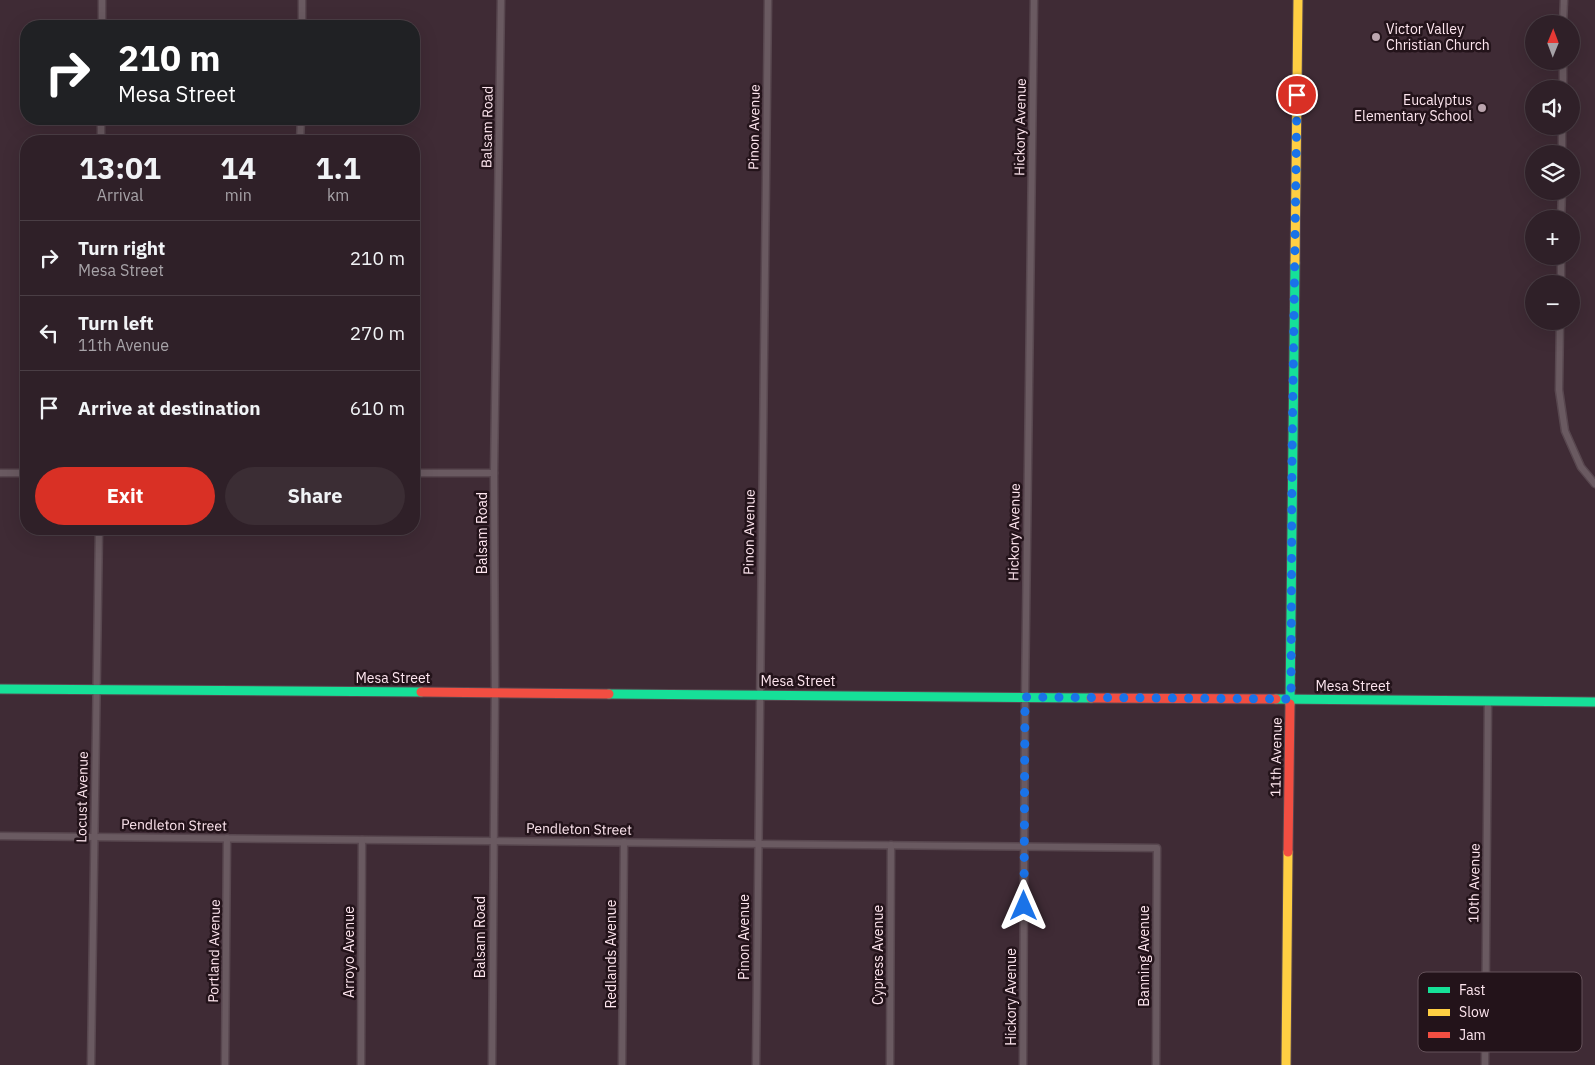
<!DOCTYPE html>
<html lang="en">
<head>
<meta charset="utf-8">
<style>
	body { margin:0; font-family:"IBM Plex Sans",sans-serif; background:#3b2d34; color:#f1f3f6; height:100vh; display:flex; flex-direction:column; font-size:19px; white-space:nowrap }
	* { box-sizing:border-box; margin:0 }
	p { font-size:16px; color:#a7a3a8 }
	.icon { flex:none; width:28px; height:28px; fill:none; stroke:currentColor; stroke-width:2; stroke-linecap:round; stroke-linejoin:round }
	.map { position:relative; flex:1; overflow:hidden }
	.side { position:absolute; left:20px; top:135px; width:400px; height:400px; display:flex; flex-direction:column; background:#2f2028; border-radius:20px; box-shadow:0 5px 20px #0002,0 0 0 1px #4a3e45 }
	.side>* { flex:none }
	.top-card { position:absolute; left:20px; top:20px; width:400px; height:105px; border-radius:20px; box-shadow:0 5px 20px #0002,0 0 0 1px #4a3e45; background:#202124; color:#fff; overflow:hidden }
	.needle { width:32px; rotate:1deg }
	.fabs { position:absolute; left:1525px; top:15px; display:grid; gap:10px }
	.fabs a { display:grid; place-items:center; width:55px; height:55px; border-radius:50%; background:#2f2028; box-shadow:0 5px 20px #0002,0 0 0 1px #4a3e45; font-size:25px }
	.pin { position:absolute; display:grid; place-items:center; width:42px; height:42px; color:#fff; margin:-21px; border:2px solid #fff; border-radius:50%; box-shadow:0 1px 5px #0007 }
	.me { position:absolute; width:55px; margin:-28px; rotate:0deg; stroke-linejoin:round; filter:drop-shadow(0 0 4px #0008) }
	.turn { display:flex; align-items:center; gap:18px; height:105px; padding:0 15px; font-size:22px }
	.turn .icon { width:65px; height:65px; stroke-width:2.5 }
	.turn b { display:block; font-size:35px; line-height:42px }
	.eta { display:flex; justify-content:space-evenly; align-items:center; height:85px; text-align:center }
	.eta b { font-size:30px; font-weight:700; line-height:35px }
	.cta { display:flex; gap:10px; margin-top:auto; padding:10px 15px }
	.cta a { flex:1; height:58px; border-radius:30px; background:#d93025; color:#fff; font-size:20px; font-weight:700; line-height:58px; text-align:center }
	.cta a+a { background:#3b2d34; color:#f1f3f6 }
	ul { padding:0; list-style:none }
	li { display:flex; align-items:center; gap:15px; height:75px; padding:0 15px; border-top:1px solid #4a3e45 }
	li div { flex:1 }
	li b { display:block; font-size:19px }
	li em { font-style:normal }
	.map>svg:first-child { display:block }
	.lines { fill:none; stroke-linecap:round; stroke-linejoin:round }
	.street-casing { stroke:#58474f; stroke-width:9 }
	.fast-casing { stroke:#58474f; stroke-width:11 }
	.slow-casing { stroke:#58474f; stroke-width:11 }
	.jam-casing { stroke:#58474f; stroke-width:11 }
	.street { stroke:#6a5a61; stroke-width:6 }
	.fast { stroke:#16e098; stroke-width:9 }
	.slow { stroke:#ffcf43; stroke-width:9 }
	.jam { stroke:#f24e42; stroke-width:9 }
	.route { stroke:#1a73e8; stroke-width:9; stroke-dasharray:0 16.2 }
	.poi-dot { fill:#bba5ae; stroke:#23131a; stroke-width:2 }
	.labels { text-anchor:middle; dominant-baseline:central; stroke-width:5; stroke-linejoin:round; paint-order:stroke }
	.poi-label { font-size:14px; fill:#fee6ef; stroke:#23131a; text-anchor:start }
	.street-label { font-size:14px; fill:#fee6ef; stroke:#23131a }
	.key { fill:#23131a; stroke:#65525a; stroke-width:1 }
	.key-label { font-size:14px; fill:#fee6ef }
</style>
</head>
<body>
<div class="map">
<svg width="1595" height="1065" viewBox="0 0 1595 1065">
	<rect width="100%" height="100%" fill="#3f2b35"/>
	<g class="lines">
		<defs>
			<g id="street">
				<polyline points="1563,24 1564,0"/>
				<polyline points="102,26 102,0"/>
				<polyline points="302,26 302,0"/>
				<polyline points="1563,89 1563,61"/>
				<polyline points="101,141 101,119"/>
				<polyline points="300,141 301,119"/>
				<polyline points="1562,154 1562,126"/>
				<polyline points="1561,219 1562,191"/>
				<polyline points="1561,284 1561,256"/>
				<polyline points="1560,321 1559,390 1565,431 1581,467 1595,484"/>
				<polyline points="0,473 26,473"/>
				<polyline points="414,473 494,473"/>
				<polyline points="0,836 1157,848 1156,1065"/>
				<polyline points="91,1065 99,529"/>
				<polyline points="225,1065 227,838"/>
				<polyline points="361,1065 362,840"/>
				<polyline points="492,1065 495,692 494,473 501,0"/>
				<polyline points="622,1065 624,842"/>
				<polyline points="756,1065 768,0"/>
				<polyline points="890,1065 891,845"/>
				<polyline points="1023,1065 1025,697 1034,0"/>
				<polyline points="1485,1065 1488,701"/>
			</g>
			<g id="fast">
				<polyline points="0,689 421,692"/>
				<polyline points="609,694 1091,698"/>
				<polyline points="1276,699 1595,702"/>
				<polyline points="1290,704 1295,263"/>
			</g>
			<g id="slow">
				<polyline points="1295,263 1298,0"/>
				<polyline points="1286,1065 1288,852"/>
			</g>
			<g id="jam">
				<polyline points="421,692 609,694"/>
				<polyline points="1091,698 1276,699"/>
				<polyline points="1288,852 1290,704"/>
			</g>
		</defs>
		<use href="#street" class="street-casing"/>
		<use href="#fast" class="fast-casing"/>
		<use href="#slow" class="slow-casing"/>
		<use href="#jam" class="jam-casing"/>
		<use href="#street" class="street"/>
		<use href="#fast" class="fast"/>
		<use href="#slow" class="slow"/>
		<use href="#jam" class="jam"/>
	</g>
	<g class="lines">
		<polyline class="route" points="1024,906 1025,697 1291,699 1292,458 1297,95"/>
	</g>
	<g class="poi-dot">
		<circle cx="1376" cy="37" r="5"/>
		<circle cx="1482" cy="108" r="5"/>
	</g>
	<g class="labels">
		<g class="poi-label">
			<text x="1386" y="29">Victor Valley<tspan x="1386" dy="16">Christian Church</tspan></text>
			<text x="1472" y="100" text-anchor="end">Eucalyptus<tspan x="1472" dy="16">Elementary School</tspan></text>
		</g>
		<g class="street-label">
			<text transform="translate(487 127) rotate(-89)">Balsam Road</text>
			<text transform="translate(754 127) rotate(-89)">Pinon Avenue</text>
			<text transform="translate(1020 127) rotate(-89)">Hickory Avenue</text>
			<text transform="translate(749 532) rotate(-89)">Pinon Avenue</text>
			<text transform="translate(1014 532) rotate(-89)">Hickory Avenue</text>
			<text transform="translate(482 533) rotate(-90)">Balsam Road</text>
			<text x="393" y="678">Mesa Street</text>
			<text x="798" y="681">Mesa Street</text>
			<text x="1353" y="686">Mesa Street</text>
			<text transform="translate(1276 757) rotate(-89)">11th Avenue</text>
			<text transform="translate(82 797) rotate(-89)">Locust Avenue</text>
			<text transform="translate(174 825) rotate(1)">Pendleton Street</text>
			<text transform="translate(579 829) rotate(1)">Pendleton Street</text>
			<text transform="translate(1474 883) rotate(-89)">10th Avenue</text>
			<text transform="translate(480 937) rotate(-90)">Balsam Road</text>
			<text transform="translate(744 937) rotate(-90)">Pinon Avenue</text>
			<text transform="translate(214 951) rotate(-89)">Portland Avenue</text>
			<text transform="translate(349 952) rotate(-90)">Arroyo Avenue</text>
			<text transform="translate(611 954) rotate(-90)">Redlands Avenue</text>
			<text transform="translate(878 955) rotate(-90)">Cypress Avenue</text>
			<text transform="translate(1144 956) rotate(-90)">Banning Avenue</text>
			<text transform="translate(1011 997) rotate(-90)">Hickory Avenue</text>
		</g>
	</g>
	<rect x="1418" y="972" width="164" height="80" rx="8" class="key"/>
	<rect x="1428" y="987" width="22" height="6" fill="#16e098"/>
	<rect x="1428" y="1009" width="22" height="7" fill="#ffcf43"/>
	<rect x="1428" y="1032" width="22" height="6" fill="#f24e42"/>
	<g class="key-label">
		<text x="1459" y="995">Fast</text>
		<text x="1459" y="1017">Slow</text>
		<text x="1459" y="1040">Jam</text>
	</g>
</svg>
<div class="fabs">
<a><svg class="needle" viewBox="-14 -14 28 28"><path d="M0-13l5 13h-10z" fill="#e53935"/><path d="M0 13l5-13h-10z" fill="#a7a3a8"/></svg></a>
<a><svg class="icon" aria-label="sound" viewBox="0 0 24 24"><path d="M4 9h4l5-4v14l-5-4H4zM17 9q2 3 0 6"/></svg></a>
<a><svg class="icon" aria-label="layers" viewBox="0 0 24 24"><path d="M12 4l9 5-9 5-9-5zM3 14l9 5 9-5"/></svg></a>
<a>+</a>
<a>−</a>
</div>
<div class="pin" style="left:1297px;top:95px;background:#d93025"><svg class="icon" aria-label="arrive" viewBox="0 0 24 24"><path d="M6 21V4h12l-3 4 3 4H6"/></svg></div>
<svg class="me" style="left:1024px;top:906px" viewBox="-20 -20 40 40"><path d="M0-17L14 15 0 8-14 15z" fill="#1a73e8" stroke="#fff" stroke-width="4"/></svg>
<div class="top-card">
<div class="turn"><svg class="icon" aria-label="right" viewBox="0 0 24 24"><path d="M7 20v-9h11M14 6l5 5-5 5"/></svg><div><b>210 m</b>Mesa Street</div></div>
</div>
<section class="side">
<div class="eta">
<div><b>13:01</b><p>Arrival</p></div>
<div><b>14</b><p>min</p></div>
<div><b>1.1</b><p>km</p></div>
</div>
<ul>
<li><svg class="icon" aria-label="right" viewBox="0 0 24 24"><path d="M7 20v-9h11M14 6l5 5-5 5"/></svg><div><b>Turn right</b><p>Mesa Street</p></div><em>210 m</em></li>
<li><svg class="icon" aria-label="left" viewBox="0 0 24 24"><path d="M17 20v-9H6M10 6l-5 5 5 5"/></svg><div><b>Turn left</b><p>11th Avenue</p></div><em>270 m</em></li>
<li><svg class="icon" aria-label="arrive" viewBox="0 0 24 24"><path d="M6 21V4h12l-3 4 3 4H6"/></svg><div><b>Arrive at destination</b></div><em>610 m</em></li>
</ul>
<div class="cta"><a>Exit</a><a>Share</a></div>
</section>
</div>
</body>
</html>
